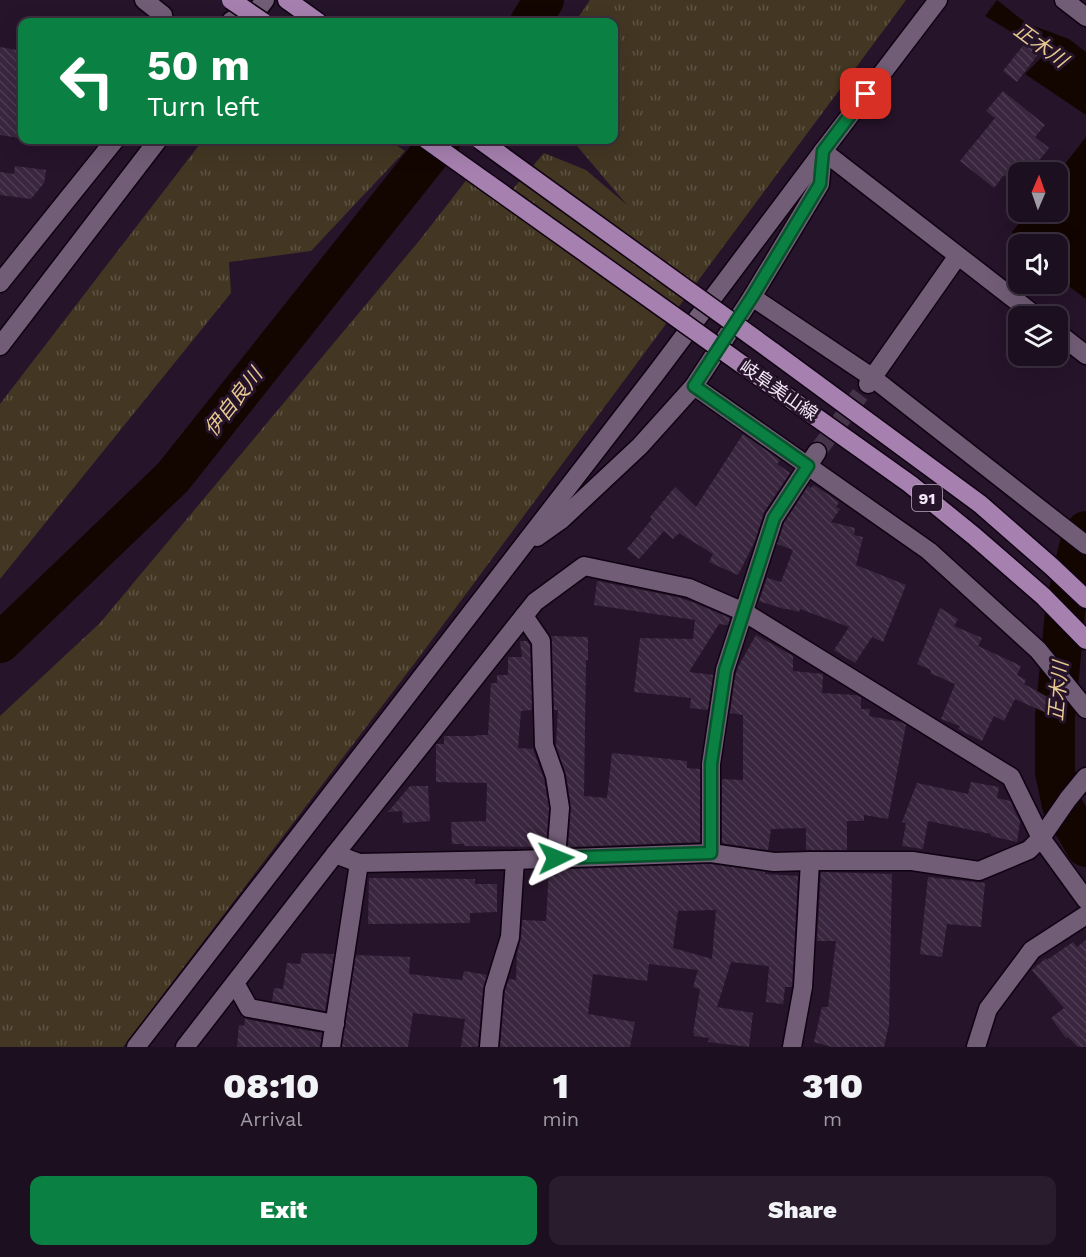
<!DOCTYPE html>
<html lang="en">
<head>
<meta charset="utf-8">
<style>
	body { margin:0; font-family:"Work Sans","Noto Sans JP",sans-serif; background:#291d2d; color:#f1f3f6; height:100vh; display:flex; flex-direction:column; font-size:22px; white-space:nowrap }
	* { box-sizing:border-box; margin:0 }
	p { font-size:20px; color:#a09ca5 }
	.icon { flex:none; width:33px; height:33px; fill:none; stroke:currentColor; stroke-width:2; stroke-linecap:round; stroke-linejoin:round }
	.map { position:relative; height:1047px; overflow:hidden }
	.sheet { display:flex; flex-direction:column; background:#1c0f20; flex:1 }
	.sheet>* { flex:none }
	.top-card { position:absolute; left:18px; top:18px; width:600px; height:126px; border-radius:12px; box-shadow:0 6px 24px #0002,0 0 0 2px #3a2f3e; background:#0b8043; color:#fff; overflow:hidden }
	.needle { width:39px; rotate:2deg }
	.fabs { position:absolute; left:1008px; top:162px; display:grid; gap:12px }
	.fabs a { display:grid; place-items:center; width:60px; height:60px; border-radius:12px; background:#1c0f20; box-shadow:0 6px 24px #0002,0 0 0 2px #3a2f3e; font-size:30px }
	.pin { position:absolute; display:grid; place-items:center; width:51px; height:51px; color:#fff; margin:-26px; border-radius:12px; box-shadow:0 3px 9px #0006 }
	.me { position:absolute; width:66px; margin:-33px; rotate:88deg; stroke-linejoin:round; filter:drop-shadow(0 0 4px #0008) }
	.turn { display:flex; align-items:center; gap:21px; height:126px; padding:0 30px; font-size:27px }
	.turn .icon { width:78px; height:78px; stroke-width:2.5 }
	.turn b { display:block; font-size:42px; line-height:51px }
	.eta { display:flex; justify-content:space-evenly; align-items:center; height:102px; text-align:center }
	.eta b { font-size:36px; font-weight:800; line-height:42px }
	.cta { display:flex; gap:12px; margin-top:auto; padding:12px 30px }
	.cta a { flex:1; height:69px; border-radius:12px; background:#0b8043; color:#fff; font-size:24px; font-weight:800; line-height:69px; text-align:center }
	.cta a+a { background:#291d2d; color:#f1f3f6 }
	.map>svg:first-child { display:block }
	.grass { fill:url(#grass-tufts) }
	.water { fill:#130600 }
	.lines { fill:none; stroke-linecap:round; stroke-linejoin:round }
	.river { stroke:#130600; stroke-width:40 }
	.building { fill:url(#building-back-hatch); fill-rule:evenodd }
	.minor-tunnel { stroke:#453449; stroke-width:18; stroke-dasharray:18 9; stroke-linecap:butt }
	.minor-casing { stroke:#0f0212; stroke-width:21 }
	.major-casing { stroke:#0f0212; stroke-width:21 }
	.minor { stroke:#725d77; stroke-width:18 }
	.major { stroke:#a680af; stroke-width:18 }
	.major-bridge-casing { stroke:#0f0212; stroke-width:21; stroke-linecap:butt }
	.major-bridge { stroke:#a680af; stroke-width:18 }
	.route-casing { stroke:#07532c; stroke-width:15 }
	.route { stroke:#0b8043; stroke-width:10 }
	.labels { text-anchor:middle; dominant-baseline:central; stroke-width:6; stroke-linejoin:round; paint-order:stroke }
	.shield { fill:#26142a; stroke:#b6a8b9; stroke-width:1.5 }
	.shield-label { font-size:16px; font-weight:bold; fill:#f3e7f6 }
	.street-label { font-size:18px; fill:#f3e7f6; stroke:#26142a }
	.water-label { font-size:20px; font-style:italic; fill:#e8c992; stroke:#26142a }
</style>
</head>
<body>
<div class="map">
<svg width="1086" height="1047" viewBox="0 0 1086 1047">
	<defs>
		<pattern id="grass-tufts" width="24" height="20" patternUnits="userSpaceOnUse" patternTransform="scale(1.5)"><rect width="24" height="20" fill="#433723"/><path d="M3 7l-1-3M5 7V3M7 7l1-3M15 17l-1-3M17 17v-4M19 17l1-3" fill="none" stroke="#5f5444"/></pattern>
		<pattern id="building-back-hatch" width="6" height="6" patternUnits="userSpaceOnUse" patternTransform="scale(1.5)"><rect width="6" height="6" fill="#3a273f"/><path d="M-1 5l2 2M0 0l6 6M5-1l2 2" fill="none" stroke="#4d3c52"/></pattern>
	</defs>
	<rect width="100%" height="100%" fill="#26142a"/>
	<g class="grass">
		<polygon points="590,0 906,0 414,664 123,1047 0,1047 0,716 100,623 419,241 475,169 504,199 544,153 586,170 627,205 572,140 614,140 614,22 575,22"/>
		<polygon points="203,140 388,140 405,151 311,251 229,262 231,293 0,579 0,404"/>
	</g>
	<g class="water">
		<polygon points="997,0 1026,23 1069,39 1086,52 1086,115 1025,74 1046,53 985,16"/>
		<polygon points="1086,137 1086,299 1058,278 1058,244 1018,244 1018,248 1015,246 1012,232 1028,212 1058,212 1058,173"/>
	</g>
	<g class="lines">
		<g class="river">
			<polyline points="530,22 544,0"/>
			<polyline points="1086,531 1080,543 1066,603 1055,717 1055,772 1062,805 1086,847"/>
			<polyline points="0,643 173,477 441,140"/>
		</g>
	</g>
	<g class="building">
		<polygon points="1025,43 1039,53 1017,82 1003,71"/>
		<polygon points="0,47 22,51 22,118 19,138 0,135"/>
		<polygon points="1003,91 1045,125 1035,137 1049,148 1030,172 1018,172 1018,186 1004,175 994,188 960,161 995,118 986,111"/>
		<polygon points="15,166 46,170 44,183 31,199 0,195 0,172 14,174"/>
		<polygon points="743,434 780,460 777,464 790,473 764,512 755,541 738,575 709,562 713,554 679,533 673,539 664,531 639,559 627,549 652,519 650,517 675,487 696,507"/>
		<polygon points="814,485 839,502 836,507 840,509 831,522 855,528 854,535 863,537 856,565 906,585 883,642 872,637 855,663 834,650 849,627 800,609 799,612 788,609 784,609 759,601 767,578 781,582 793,550 777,544 784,523 808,486 811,488"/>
		<polygon points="597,581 677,597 692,602 730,618 728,625 719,624 689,672 713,675 708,710 690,708 691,698 634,692 640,638 693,639 695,620 594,605"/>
		<polygon points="940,608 958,619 954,626 982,638 978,646 1021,666 1017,675 1026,680 1024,684 1057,702 1051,715 1015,699 1004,721 994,716 982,741 958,729 960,726 941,719 955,684 930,673 931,670 917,664"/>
		<polygon points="756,635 793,656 793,671 823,674 822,693 856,695 861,698 861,709 870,709 869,716 901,722 906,725 888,819 864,815 864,821 847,821 847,850 806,850 806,828 771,829 768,850 722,843 722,779 743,780 743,715 730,713 735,677 738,667"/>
		<polygon points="551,636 588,637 588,660 586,660 584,796 607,798 612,753 687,761 687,768 700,769 700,842 568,847 571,807 566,774 556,746 558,710 554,710 552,641"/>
		<polygon points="520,641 527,641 530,645 532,710 521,711 518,748 533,749 544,779 549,808 546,847 464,846 464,844 452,844 451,822 486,821 487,783 436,782 436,744 444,744 444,736 476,736 476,735 488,735 491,683 497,683 497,675 508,675 508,657 522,657"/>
		<polygon points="971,782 999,787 997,798 1010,801 1020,822 1017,842 991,836 991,834 928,821 923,849 902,846 906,823 902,822 917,783 968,794"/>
		<polygon points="410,786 428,786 430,821 403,823 402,811 388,812"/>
		<path d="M710,864L765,872V874L798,876L792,986V987H785L783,1004L766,1002L769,966L731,962L717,1007L753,1013L749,1047L708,1042L709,1038L694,1036V1033H693L700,989L693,987L698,970L649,964L647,981L593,974L588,1014L635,1022L630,1047H500L505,991L509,979L516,980L517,954L521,938L522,920L546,921L549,870ZM716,910L712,959L673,948L678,911Z"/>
		<polygon points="821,872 892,874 889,1024 884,1047 832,1047 814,1042 822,1007 828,1007 836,941 817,941"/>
		<polygon points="928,877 985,883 981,927 947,924 942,957 920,954"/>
		<polygon points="369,878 475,879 475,884 497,884 497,912 470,913 470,923 368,924"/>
		<polygon points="1086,940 1086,1047 1078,1047 1068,1037 1066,1038 1051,1018 1064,1008 1032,970 1046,958 1047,960 1073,942 1077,947"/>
		<polygon points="302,953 334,954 325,1011 272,1001 274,988 283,989 287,963 300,964"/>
		<polygon points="356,955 410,957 409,974 462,980 464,971 487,975 483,988 478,1047 461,1047 465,1019 413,1013 408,1047 342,1047"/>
		<polygon points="245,1019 322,1033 320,1047 237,1047 239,1025 244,1026"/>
	</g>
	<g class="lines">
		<polyline class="minor-tunnel" points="817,452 868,384"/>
		<defs>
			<g id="minor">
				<polyline points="144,0 163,15 164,22"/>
				<polyline points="1064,0 1086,17"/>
				<polyline points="230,22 232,20"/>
				<polyline points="248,22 265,0"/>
				<polyline points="823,151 1036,316"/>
				<polyline points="0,283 115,140"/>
				<polyline points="752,297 873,378 1086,545"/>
				<polyline points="1058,333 1086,355"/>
				<polyline points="0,346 158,140"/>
				<polyline points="868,384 957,257"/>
				<polyline points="694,386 929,551 1038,650 1086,709"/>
				<polyline points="537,537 561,520 640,446 694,386 752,297 820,184 823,151"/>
				<polyline points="524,616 541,641 544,745 555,776 560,808 556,858"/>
				<polyline points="711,853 711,764 725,670 774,518 817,452"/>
				<polyline points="335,854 359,863 515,860 711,853 774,862 810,861 912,861 979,871 1029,850 1041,838 1068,799 1086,777"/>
				<polyline points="235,983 249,1008 335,1024"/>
				<polyline points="136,1047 657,372 823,151 938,0"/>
				<polyline points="185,1047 335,854 535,602 584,566 689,588 744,612 1011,777 1041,838 1086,900"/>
				<polyline points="331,1047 359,863"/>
				<polyline points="489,1047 494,989 510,937 515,860"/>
				<polyline points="792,1047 803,987 810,861"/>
				<polyline points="976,1047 988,1009 1032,950 1086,915"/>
			</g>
			<g id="major">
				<polyline points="287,0 318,22"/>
				<polyline points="772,351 980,504 1051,566 1086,599"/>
				<polyline points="754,373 910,484 974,536 1043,596 1086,640"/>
			</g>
		</defs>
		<use href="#minor" class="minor-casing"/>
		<use href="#major" class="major-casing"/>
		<use href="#minor" class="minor"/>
		<use href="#major" class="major"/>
		<defs>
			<g id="major-bridge">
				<polyline points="231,0 263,22"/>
				<polyline points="427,140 754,373"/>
				<polyline points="480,140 772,351"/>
			</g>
		</defs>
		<use href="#major-bridge" class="major-bridge-casing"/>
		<use href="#major-bridge" class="major-bridge"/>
	</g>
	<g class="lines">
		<defs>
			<polyline id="route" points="556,858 711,853 711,764 725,670 774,518 808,466 694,386 752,297 820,184 823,151 866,94"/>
		</defs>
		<use href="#route" class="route-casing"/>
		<use href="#route" class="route"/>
	</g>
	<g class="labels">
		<rect class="shield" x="912" y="485" width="30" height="26" rx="4.5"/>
		<g class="shield-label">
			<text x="927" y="498">91</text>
		</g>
		<g class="street-label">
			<text transform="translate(779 390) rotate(35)">岐阜美山線</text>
		</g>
		<g class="water-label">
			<text transform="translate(1041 45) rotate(36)">正木川</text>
			<text transform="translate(233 402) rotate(-52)">伊自良川</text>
			<text transform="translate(1058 691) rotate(-85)">正木川</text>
		</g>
	</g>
</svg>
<div class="fabs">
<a><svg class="needle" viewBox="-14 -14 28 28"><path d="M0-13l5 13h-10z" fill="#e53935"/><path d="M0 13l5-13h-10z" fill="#a09ca5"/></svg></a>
<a><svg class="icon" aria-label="sound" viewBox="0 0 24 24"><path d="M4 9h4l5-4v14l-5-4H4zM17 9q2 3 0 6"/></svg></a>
<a><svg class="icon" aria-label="layers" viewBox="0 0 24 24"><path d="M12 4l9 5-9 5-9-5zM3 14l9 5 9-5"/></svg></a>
</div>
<div class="pin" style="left:866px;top:94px;background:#d93025"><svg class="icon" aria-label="arrive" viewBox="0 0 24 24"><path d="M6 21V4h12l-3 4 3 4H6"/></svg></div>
<svg class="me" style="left:556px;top:858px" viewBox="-20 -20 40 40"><path d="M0-17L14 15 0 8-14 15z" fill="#0b8043" stroke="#fff" stroke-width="4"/></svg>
<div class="top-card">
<div class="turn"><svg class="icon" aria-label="left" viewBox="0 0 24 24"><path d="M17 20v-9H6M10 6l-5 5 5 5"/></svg><div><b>50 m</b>Turn left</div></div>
</div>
</div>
<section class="sheet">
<div class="eta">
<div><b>08:10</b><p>Arrival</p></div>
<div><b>1</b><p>min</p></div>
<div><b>310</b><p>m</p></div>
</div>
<div class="cta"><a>Exit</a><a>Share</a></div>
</section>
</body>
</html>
